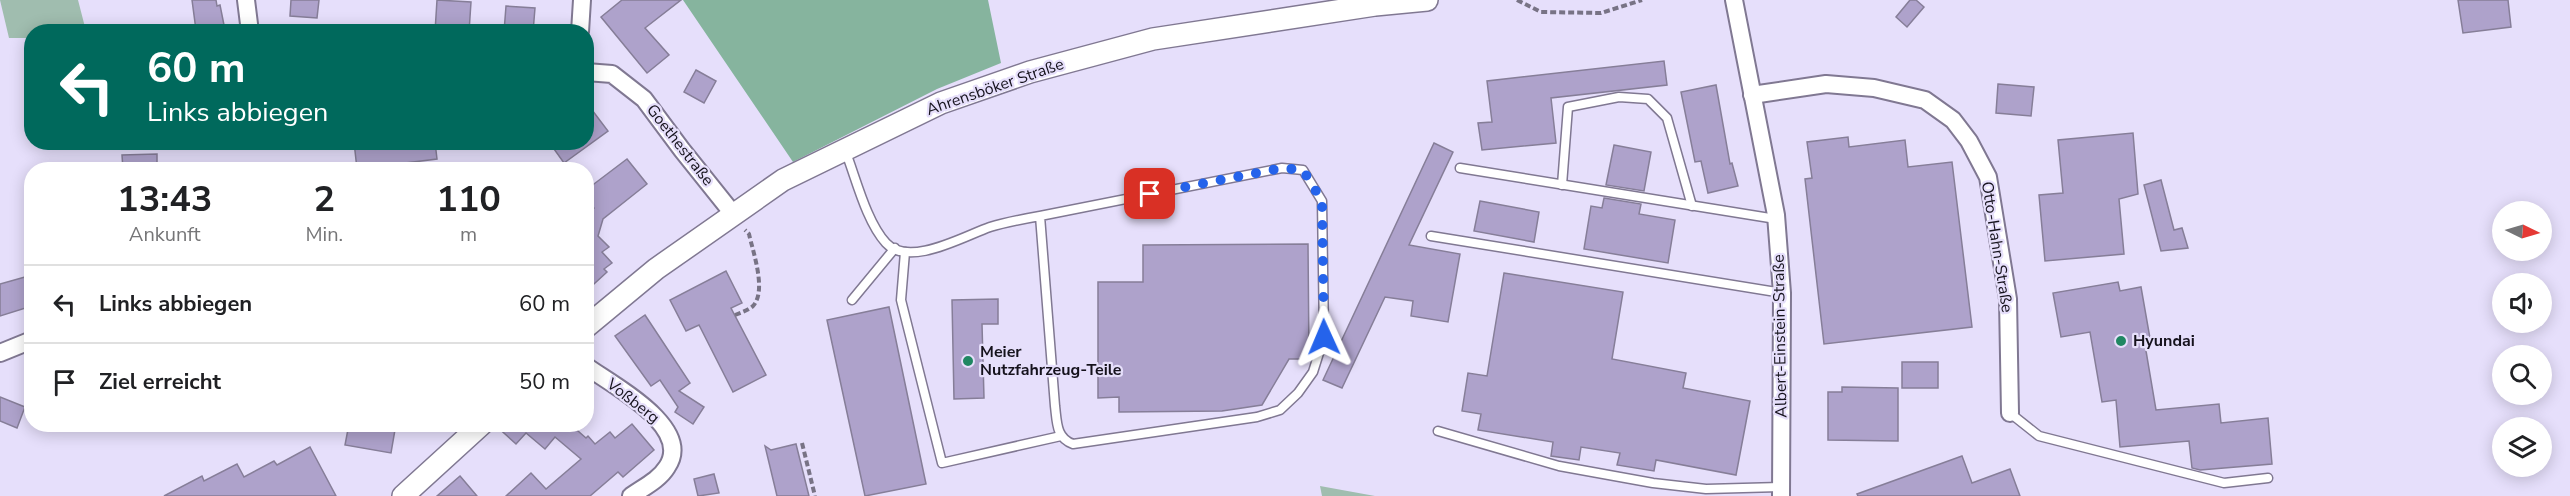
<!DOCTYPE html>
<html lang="de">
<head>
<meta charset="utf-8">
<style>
	body { margin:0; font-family:"Nunito Sans",sans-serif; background:#f2f2f2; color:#202124; height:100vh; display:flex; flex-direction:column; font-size:22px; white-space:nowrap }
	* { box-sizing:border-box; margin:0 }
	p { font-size:20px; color:#757577 }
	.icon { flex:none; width:33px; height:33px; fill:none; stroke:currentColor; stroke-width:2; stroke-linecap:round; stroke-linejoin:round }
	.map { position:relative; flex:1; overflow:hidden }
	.side { position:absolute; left:24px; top:162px; width:570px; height:270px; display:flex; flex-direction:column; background:#fff; border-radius:24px; box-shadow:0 3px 15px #0003 }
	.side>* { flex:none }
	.banner { position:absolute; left:24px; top:24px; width:570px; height:126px; border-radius:24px; box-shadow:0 3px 15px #0003; background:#00695c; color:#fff; overflow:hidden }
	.needle { width:39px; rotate:95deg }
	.fabs { position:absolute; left:2492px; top:201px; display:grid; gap:12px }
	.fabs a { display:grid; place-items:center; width:60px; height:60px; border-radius:50%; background:#fff; box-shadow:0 3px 15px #0003; font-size:30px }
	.pin { position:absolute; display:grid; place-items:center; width:51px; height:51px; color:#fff; margin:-26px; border-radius:12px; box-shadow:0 3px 9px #0006 }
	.me { position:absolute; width:66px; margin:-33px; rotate:359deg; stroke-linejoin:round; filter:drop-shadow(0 0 4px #0008) }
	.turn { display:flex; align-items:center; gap:21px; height:126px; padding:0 24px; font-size:27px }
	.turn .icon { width:78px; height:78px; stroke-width:2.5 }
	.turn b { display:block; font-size:42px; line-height:51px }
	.eta { display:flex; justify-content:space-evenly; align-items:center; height:102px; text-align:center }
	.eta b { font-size:36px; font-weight:700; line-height:42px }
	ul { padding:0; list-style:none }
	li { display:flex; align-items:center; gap:18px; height:78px; padding:0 24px; border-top:2px solid #e0e0e0 }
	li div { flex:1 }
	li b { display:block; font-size:22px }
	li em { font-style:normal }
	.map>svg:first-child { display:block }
	.green { fill:#a0bdaf }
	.forest { fill:#86b49e }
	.building { fill:#aea2cb; stroke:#867e98; stroke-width:1.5 }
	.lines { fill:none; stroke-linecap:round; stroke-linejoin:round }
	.service-casing { stroke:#807892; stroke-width:11 }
	.minor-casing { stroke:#807892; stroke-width:20 }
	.tertiary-casing { stroke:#807892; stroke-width:24 }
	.path { stroke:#787385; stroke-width:4; stroke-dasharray:6 3; stroke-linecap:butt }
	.service { stroke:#fff; stroke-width:8 }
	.minor { stroke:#fff; stroke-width:16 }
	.tertiary { stroke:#fff; stroke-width:21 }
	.route { stroke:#2563eb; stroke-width:10; stroke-dasharray:0 18 }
	.poi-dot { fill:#208762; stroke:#e6dffb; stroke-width:2 }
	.labels { text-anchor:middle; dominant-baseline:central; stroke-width:4.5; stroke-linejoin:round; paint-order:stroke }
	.street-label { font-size:16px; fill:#15121c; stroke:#e6dffb }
	.poi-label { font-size:16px; font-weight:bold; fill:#15121c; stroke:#e6dffb; text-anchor:start }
</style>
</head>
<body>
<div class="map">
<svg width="2570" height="496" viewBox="0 0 2570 496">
	<rect width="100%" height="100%" fill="#e6dffb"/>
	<g class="green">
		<polygon points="0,0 78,0 86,31 32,32 31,38 9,38"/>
		<polygon points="1320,486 1375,496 1322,496"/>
	</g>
	<polygon class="forest" points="683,0 988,0 1001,63 937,89 793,162"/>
	<g class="building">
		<polygon points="192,0 216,0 217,6 220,5 224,25 196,30"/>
		<polygon points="291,0 319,0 317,18 290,16"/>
		<polygon points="437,0 471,2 469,32 435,32"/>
		<polygon points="622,0 681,0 645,28 669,55 647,73 601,17"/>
		<polygon points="1910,0 1916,0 1924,7 1907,27 1896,17"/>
		<polygon points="2458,0 2508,0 2511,27 2463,33"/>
		<polygon points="506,6 535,8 533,32 504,32"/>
		<polygon points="1664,61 1667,85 1551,98 1556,143 1482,150 1478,123 1492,122 1487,81"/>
		<polygon points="696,70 716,81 704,103 684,92"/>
		<polygon points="1998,84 2034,87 2031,116 1996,113"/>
		<polygon points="1716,85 1730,164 1732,163 1738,186 1708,193 1701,161 1695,162 1681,92"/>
		<polygon points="586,102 608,131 564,163 549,142 586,142"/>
		<polygon points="2133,133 2138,194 2119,199 2124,254 2045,261 2039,195 2063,193 2058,140"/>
		<polygon points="1848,137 1849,147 1905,140 1908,167 1952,162 1972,327 1824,344 1805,179 1812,178 1807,142"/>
		<polygon points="354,142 435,142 437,159 357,169"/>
		<polygon points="1434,143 1453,152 1409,245 1460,254 1448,322 1411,316 1413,301 1385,297 1342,388 1323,380"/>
		<polygon points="1614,145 1651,152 1644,191 1606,185"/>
		<polygon points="157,154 157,170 123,170 122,155"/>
		<polygon points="627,159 647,184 603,219 598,236 609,247 602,252 612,263 604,269 607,272 594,284 586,274 586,213 594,208 586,198 586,190"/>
		<polygon points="2161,180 2174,230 2182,228 2188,248 2161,251 2144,185"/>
		<polygon points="1604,198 1641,204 1639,214 1675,220 1668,263 1584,249 1591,206 1602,208"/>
		<polygon points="1480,201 1539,212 1534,242 1474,231"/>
		<polygon points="1308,244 1309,359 1289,359 1262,405 1222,411 1119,412 1119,397 1098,398 1098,282 1143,282 1143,245"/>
		<polygon points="726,271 742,303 731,308 766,375 733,392 699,325 686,331 670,300"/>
		<polygon points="1504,273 1623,292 1612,359 1686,373 1683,388 1750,401 1736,475 1656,460 1654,471 1617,465 1620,453 1581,447 1579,460 1551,456 1553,442 1478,430 1481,414 1462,411 1468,373 1487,376"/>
		<polygon points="32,275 32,306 0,316 0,284"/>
		<polygon points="2118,282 2120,291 2141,287 2151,344 2145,345 2156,410 2219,404 2221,423 2268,418 2272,464 2200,470 2192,468 2189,441 2120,447 2116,400 2102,402 2090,332 2061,337 2053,293"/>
		<polygon points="998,299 998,324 982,324 984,398 954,399 952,300"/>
		<polygon points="889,307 926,484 865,496 827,320"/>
		<polygon points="645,315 690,383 679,391 704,407 693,424 675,412 678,407 660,380 651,386 615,336"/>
		<rect x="1902" y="362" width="36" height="26"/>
		<polygon points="1842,387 1898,388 1898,441 1828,440 1828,392 1842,392"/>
		<polygon points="0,397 25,407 17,428 0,421"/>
		<polygon points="349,424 396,424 391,453 345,445"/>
		<polygon points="494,424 570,424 586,438 588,436 595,444 610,432 615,438 632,424 654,450 623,477 618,472 590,496 506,496 531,473 546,489 581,459 555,437 545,449 526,433 516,444"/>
		<polygon points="796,444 809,496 777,496 765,446 771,450"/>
		<polygon points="310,447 336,496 164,496 202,476 204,481 237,464 244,477 274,461 277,465"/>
		<polygon points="1962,456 1972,483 2010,469 2020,496 1858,496 1857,494"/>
		<polygon points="714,474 719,493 698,496 694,479"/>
		<polygon points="460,476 477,496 437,496"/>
	</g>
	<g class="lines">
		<defs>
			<g id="service">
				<path d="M845,150C856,178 866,221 886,243C909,268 964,236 990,227C1006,222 1023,219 1040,216L1282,168L1303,170L1322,201L1324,337L1313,372L1298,393L1280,410L1257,417L1073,444C1056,438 1057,422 1055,406L1040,216"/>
				<polyline points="1460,168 1776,219"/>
				<polyline points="1562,185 1568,107 1619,97 1648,99 1667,118 1692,206"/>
				<polyline points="1431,236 1782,293"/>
				<polyline points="905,252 901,300 942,463 1061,436"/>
				<polyline points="852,300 895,248"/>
				<polyline points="2010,413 2039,436 2224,483 2268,478"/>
				<polyline points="1438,431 1559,466 1653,483 1706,489 1781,487"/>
			</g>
			<g id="minor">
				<polyline points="246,0 250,32"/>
				<polyline points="1734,0 1776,215 1782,293 1781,496"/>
				<polyline points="580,32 582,0"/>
				<polyline points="586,72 612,74 644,99 682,150 734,215"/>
				<polyline points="1752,95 1826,84 1874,88 1925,100 1953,120 1969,141 1988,177 2008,299 2010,413"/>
				<polyline points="0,353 32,340"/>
				<path d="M586,366C612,385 694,427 667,467C659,480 644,487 631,496"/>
			</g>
			<g id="tertiary">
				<polyline points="586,327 656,269 783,180 941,103 1030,72 1153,39 1375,5 1427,0"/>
				<polyline points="403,496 482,424"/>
			</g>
		</defs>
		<use href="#service" class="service-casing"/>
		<use href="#minor" class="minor-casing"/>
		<use href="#tertiary" class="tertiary-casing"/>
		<g class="path">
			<polyline points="1517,0 1541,12 1601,13 1642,0"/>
			<path d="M735,315C740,313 749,310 753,306C767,291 753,252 749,234L745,230"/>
			<polyline points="802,443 815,496"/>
		</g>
		<use href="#service" class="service"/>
		<use href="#minor" class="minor"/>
		<use href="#tertiary" class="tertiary"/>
	</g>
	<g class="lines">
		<polyline class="route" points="1150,194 1282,168 1303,170 1322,201 1324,337"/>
	</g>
	<g class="poi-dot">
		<circle cx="2121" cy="341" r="6"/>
		<circle cx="968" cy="361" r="6"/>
	</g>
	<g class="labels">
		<g class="street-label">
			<text transform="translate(995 87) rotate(-19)">Ahrensböker Straße</text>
			<text transform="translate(680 145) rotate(52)">Goethestraße</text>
			<text transform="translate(1997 247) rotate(81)">Otto-Hahn-Straße</text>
			<text transform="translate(1780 336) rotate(-91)">Albert-Einstein-Straße</text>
			<text transform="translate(633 401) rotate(38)">Voßberg</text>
		</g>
		<g class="poi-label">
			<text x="2133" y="341">Hyundai</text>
			<text x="980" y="352">Meier<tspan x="980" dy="18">Nutzfahrzeug-Teile</tspan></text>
		</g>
	</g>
</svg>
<div class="fabs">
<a><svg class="needle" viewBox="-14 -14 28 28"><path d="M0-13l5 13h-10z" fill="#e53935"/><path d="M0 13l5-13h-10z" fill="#757577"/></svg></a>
<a><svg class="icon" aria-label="sound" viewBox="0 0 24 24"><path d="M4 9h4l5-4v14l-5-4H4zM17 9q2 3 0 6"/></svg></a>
<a><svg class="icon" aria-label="search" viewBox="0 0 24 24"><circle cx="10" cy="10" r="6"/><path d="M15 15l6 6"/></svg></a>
<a><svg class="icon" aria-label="layers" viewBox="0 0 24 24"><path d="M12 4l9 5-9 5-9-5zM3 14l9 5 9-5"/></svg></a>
</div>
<div class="pin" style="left:1150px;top:194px;background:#d93025"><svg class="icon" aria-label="arrive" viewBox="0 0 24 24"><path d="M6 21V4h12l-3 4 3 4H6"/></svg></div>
<svg class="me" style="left:1324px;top:337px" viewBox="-20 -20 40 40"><path d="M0-17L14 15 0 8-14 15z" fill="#2563eb" stroke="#fff" stroke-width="4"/></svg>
<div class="banner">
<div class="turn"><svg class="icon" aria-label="left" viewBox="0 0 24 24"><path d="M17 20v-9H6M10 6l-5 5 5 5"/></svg><div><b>60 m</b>Links abbiegen</div></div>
</div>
<section class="side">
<div class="eta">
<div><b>13:43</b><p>Ankunft</p></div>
<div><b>2</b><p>Min.</p></div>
<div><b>110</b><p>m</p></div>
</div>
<ul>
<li><svg class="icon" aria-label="left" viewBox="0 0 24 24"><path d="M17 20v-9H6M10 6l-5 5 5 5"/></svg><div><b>Links abbiegen</b></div><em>60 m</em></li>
<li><svg class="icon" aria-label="arrive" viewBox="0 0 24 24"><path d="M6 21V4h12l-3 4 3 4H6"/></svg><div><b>Ziel erreicht</b></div><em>50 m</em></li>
</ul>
</section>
</div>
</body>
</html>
